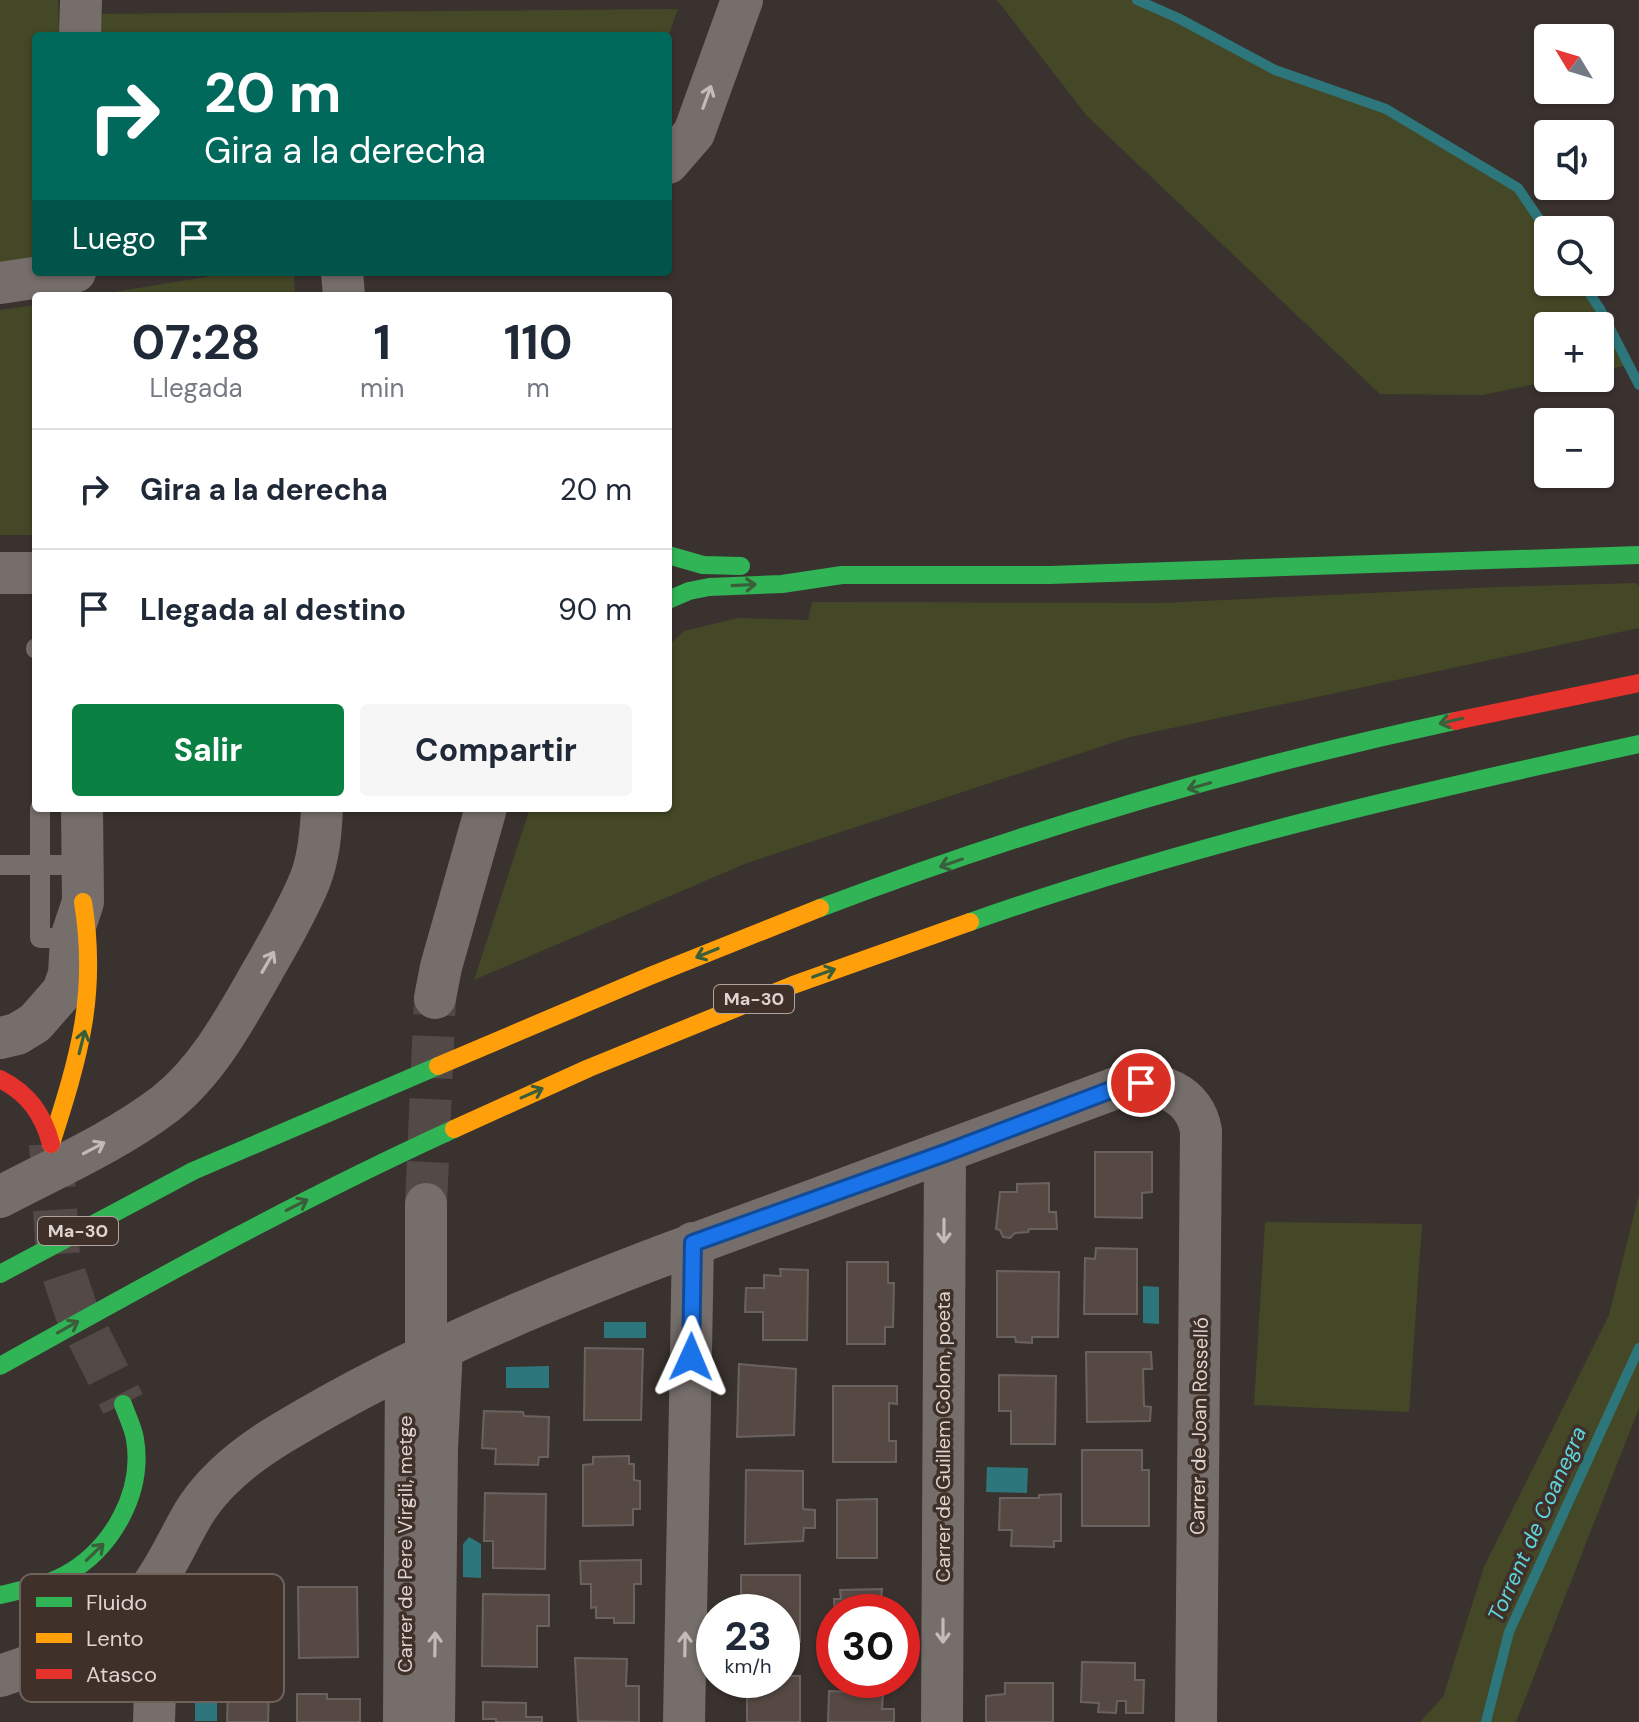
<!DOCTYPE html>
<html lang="es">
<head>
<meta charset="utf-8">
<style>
	body { margin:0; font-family:"DM Sans",sans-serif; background:#f6f6f7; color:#1f2937; height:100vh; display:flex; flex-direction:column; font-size:30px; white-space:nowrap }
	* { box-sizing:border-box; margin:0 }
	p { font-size:26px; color:#747a83 }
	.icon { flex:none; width:44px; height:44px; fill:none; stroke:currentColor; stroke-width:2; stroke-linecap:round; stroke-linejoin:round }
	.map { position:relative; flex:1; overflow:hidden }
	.side { position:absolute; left:32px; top:292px; width:640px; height:520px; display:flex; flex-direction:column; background:#fff; border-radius:8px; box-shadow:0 2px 6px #0004 }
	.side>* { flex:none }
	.top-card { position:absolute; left:32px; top:32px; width:640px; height:244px; border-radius:8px; box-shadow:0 2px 6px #0004; background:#00695c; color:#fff; overflow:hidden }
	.needle { width:52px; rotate:308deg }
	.fabs { position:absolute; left:1534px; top:24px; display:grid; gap:16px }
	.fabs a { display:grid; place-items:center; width:80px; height:80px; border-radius:8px; background:#fff; box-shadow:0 2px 6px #0004; font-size:40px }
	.speed { position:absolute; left:696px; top:1594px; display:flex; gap:16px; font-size:40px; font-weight:700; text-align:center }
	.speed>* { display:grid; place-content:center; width:104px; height:104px; border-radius:50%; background:#fff; box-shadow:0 2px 6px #0004; line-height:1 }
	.speed small { font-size:20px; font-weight:400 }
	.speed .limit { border:12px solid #d22; background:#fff; color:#111 }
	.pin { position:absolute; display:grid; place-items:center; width:68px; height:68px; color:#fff; margin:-34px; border:4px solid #fff; border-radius:50%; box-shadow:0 2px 8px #0007 }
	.me { position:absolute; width:88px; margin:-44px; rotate:1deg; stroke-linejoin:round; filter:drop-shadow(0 0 6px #0008) }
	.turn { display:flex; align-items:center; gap:28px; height:168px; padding:0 40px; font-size:36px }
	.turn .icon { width:104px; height:104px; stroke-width:2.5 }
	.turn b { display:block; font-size:56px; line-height:68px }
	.then { display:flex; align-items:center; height:76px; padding:0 40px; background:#0003; gap:16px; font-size:30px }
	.eta { display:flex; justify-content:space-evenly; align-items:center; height:136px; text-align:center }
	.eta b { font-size:48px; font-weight:700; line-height:56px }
	.primary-button { display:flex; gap:16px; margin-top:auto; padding:16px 40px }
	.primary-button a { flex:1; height:92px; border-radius:8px; background:#0b8043; color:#fff; font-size:32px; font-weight:700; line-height:92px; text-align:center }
	.primary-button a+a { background:#f6f6f7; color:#1f2937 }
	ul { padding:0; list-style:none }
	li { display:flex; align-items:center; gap:24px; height:120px; padding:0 40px; border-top:2px solid #e0e1e3 }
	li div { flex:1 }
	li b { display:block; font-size:30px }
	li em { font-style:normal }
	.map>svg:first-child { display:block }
	.green { fill:#444826 }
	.water { fill:#2d767b }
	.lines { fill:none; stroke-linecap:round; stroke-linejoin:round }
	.stream { stroke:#2d767b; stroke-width:10 }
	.building { fill:#564944; stroke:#6a625f; stroke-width:2 }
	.street-tunnel { stroke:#534a47; stroke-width:42; stroke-dasharray:42 21; stroke-linecap:butt }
	.highway-tunnel { stroke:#534a47; stroke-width:44; stroke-dasharray:44 22; stroke-linecap:butt }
	.lane { stroke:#766e6b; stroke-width:20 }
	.street { stroke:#766e6b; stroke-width:42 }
	.fast { stroke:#30b455; stroke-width:18 }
	.slow { stroke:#ff9f0a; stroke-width:18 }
	.jam { stroke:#e5322d; stroke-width:18 }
	.oneway { stroke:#c4bab7 }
	.oneway2 { stroke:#3a5e39 }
	.route-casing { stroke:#114b97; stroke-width:20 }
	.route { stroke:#1a73e8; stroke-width:14 }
	.labels { text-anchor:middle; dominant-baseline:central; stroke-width:7; stroke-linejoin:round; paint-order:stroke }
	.shield { fill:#3f302a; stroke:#aea39e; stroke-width:2 }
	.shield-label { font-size:18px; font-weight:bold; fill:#ded4d0 }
	.street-label { font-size:20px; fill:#ded4d0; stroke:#3f302a }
	.water-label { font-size:22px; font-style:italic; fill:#5dd5dc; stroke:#3f302a }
	.key { fill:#3f302a; stroke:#6f615c; stroke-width:2 }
	.key-label { font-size:22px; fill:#ded4d0 }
</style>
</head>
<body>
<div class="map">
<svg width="1639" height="1722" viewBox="0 0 1639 1722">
	<rect width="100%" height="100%" fill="#3a322f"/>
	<g class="green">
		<polygon points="0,0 58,0 59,36 36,36 36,261 0,266"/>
		<polygon points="997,0 1137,0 1178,18 1275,70 1386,109 1518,188 1548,232 1548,282 1582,282 1600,309 1629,365 1600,371 1600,326 1548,326 1548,378 1565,378 1482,395 1380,394 1087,116"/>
		<polygon points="678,9 668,37 94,36 94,14"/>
		<polygon points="237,272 294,272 295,296 89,296"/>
		<polygon points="36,305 36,535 0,535 0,310"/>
		<polygon points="1636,583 1639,586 1639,628 1130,737 747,863 474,980 530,808 668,808 668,646 684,631 738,618 808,620 812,602 1160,603 1497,587"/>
		<polygon points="1639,1194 1639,1408 1516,1722 1420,1722 1443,1697 1484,1567 1609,1315"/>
		<polygon points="1265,1222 1422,1224 1409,1412 1254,1405"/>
	</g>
	<g class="water">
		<polygon points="1143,1286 1159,1287 1159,1324 1143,1323"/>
		<rect x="604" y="1322" width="42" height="16"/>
		<polygon points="549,1366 549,1388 506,1388 506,1367"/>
		<polygon points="987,1467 1028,1468 1027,1493 986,1492"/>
		<polygon points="469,1537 481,1544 481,1578 463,1577 463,1544"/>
		<rect x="195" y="1690" width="22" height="31"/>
	</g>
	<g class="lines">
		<g class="stream">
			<polyline points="1137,0 1178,18 1275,70 1386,109 1518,188 1548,232"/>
			<polyline points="1582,282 1600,309 1639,385"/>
			<polyline points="1486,1722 1509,1632 1639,1348"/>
		</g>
	</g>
	<g class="building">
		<polygon points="1095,1152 1152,1152 1152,1192 1142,1193 1142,1218 1095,1217"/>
		<polygon points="1049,1183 1049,1212 1056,1212 1057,1229 1029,1229 1028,1232 1015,1233 1010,1238 1003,1237 1000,1230 996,1229 1000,1192 1017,1192 1017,1184"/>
		<polygon points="1096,1248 1137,1249 1137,1314 1084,1314 1085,1258 1095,1259"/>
		<polygon points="847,1262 888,1262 888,1283 894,1283 893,1327 885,1327 885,1344 847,1344"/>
		<polygon points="780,1269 808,1270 807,1340 763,1340 763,1312 745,1312 746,1288 764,1288 764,1275 781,1276"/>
		<polygon points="997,1271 1059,1272 1058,1337 1032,1337 1032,1343 1016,1342 1015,1337 997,1337"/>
		<polygon points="585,1348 643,1349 641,1420 584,1420"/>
		<polygon points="1086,1352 1151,1352 1152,1369 1143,1369 1144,1406 1151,1407 1150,1421 1087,1422"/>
		<polygon points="739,1364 796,1369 794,1435 737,1437"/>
		<polygon points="999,1375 1056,1376 1055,1444 1011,1444 1011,1411 999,1411"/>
		<polygon points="833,1386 897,1386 897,1404 889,1403 889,1441 896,1441 896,1462 833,1462"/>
		<polygon points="484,1411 523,1412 524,1416 549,1417 548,1457 539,1457 538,1465 495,1464 496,1449 482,1448"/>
		<polygon points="1082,1450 1142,1450 1142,1470 1149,1470 1149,1526 1082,1526"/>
		<polygon points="629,1456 629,1464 634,1464 634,1480 640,1481 640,1509 633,1509 633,1525 583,1526 583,1465 593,1464 593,1457"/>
		<polygon points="746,1470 803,1471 803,1509 815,1510 815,1528 804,1528 803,1541 745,1544"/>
		<polygon points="485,1493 546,1494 545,1569 493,1568 493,1541 484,1541"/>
		<polygon points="1061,1494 1061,1541 1054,1541 1054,1547 1011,1546 1012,1530 999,1530 1000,1498 1039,1498 1039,1495"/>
		<polygon points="877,1499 877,1558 837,1558 837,1500"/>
		<polygon points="641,1560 641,1584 634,1584 634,1623 614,1623 614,1618 596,1618 596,1607 591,1608 591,1584 581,1584 580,1561"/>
		<polygon points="741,1575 800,1575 800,1642 782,1642 782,1612 747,1612 747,1596 741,1596"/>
		<polygon points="298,1587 357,1587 358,1657 299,1658"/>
		<polygon points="882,1589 880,1612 835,1612 834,1599 841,1599 840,1590"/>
		<polygon points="483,1594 549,1595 549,1626 537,1626 537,1667 482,1666"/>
		<polygon points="575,1658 627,1659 626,1686 639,1686 639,1722 578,1721"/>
		<polygon points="1082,1662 1135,1663 1135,1680 1144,1680 1143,1713 1126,1713 1126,1701 1117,1701 1116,1713 1098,1712 1099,1703 1081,1702"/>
		<polygon points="782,1676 800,1676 800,1722 747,1722 747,1697 741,1697 741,1680 782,1680"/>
		<polygon points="1005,1683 1053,1683 1053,1722 986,1722 986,1696 1005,1694"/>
		<polygon points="228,1689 269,1690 268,1722 227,1722"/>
		<polygon points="829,1691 883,1693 882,1709 894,1709 894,1722 828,1722"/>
		<polygon points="297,1694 327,1694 327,1699 360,1699 360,1722 297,1722"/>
		<polygon points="483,1702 526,1703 526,1717 542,1717 542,1722 496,1722 496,1719 483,1719"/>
	</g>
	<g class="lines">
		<polyline class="street-tunnel" points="426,1204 435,998"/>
		<polyline class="highway-tunnel" points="51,1144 58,1257 77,1313 123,1404"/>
		<g class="lane">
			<polyline points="36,648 36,649"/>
			<polyline points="40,808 40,938 71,938"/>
			<polyline points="0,865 83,865"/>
		</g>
		<g class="street">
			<polyline points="80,36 81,0"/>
			<polyline points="668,163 694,133 742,0"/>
			<polyline points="342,272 344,296"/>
			<polyline points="0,283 75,272"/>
			<polyline points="0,573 36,573"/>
			<polyline points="435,998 441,967 486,808"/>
			<polyline points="0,1038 17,1034 35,1023 63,991 69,974 71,938 83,902 82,808"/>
			<path d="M0,1197C55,1168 115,1142 165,1104C208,1070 235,1019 262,972C279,942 297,912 310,880C319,857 321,832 322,808"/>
			<polyline points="426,1356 426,1204"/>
			<polyline points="147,1593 156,1659 154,1722"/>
			<path d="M0,1676C54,1658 107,1640 146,1594C165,1571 177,1542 192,1516C213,1480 247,1454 282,1433C446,1334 627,1268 806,1203C912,1164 1018,1125 1124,1085C1158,1080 1195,1093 1201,1131L1196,1722"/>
			<polyline points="404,1722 406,1366"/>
			<polyline points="434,1722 437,1449 442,1348"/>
			<polyline points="684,1722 693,1243"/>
			<polyline points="942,1722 945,1153"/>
		</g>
		<g class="fast">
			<polyline points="668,555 703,565 741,566"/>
			<polyline points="668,600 689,591 709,587 782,584 842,575 1050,575 1639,555"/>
			<path d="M820,908C1026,830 1240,767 1455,721"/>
			<path d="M970,922C1188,845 1413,793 1639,744"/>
			<polyline points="0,1274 193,1171 438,1066"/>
			<path d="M0,1366C149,1283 298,1200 454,1129"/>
			<path d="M0,1595C22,1590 45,1586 65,1575C112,1549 144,1493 135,1439C133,1427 127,1416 123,1404"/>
		</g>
		<g class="slow">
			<polyline points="438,1066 650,976 820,908"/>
			<polyline points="454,1129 589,1068 793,985 970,922"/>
			<path d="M51,1144C79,1057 98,994 83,902"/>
		</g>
		<g class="jam">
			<polyline points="1455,721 1639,683"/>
			<path d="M0,1079C28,1093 43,1114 51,1144"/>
		</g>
	</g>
	<defs><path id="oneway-shaft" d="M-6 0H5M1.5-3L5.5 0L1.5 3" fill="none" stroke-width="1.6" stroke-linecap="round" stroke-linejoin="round" transform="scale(2)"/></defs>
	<g class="oneway">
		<use href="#oneway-shaft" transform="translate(707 97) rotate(-70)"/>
		<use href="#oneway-shaft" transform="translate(268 962) rotate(-60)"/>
		<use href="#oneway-shaft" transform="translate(94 1148) rotate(-28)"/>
		<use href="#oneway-shaft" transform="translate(944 1231) rotate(90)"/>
		<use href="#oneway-shaft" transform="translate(943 1631) rotate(90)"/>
		<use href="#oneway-shaft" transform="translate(435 1644) rotate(-89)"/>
		<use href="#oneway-shaft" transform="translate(685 1644) rotate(-89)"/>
	</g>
	<g class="oneway2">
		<use href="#oneway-shaft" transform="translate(744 585) rotate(-3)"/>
		<use href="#oneway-shaft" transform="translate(1451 721) rotate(167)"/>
		<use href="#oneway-shaft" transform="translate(1199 786) rotate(164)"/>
		<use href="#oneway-shaft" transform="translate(951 863) rotate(161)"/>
		<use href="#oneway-shaft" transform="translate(707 953) rotate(158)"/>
		<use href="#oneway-shaft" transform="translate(824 973) rotate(-20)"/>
		<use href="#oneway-shaft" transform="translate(82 1042) rotate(-76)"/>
		<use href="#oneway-shaft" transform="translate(532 1093) rotate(-24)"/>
		<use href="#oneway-shaft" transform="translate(297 1205) rotate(-27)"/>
		<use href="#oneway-shaft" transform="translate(68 1327) rotate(-29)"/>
		<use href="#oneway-shaft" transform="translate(95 1552) rotate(-44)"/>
	</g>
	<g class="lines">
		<defs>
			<polyline id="route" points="691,1357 693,1243 945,1153 1124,1085 1141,1083"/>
		</defs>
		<use href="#route" class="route-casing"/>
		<use href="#route" class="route"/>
	</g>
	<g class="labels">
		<g class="shield">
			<rect x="714" y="985" width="80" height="28" rx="6"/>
			<rect x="38" y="1217" width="80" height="28" rx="6"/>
		</g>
		<g class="shield-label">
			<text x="754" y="999">Ma-30</text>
			<text x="78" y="1231">Ma-30</text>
		</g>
		<g class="street-label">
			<text transform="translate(1199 1426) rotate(-89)">Carrer de Joan Rosselló</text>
			<text transform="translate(943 1437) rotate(-90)">Carrer de Guillem Colom, poeta</text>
			<text transform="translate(405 1544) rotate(-90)">Carrer de Pere Virgili, metge</text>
		</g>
		<g class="water-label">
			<text transform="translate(1537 1524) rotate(-66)">Torrent de Coanegra</text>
		</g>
	</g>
	<rect x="20" y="1574" width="264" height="128" rx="12" class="key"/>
	<rect x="36" y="1597" width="36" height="10" fill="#30b455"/>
	<rect x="36" y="1633" width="36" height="10" fill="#ff9f0a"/>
	<rect x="36" y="1669" width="36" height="10" fill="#e5322d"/>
	<g class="key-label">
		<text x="86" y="1610">Fluido</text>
		<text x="86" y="1646">Lento</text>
		<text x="86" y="1682">Atasco</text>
	</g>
</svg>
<div class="fabs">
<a><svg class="needle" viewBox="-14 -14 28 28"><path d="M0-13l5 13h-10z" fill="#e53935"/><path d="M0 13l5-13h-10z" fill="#747a83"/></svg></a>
<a><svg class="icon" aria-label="sound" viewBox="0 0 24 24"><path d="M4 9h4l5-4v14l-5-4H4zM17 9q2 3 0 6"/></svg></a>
<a><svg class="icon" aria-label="search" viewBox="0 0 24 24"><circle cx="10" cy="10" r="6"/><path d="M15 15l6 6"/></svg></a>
<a>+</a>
<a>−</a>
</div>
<div class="speed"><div>23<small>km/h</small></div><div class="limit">30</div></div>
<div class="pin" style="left:1141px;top:1083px;background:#d93025"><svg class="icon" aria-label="arrive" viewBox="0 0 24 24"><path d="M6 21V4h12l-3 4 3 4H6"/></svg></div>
<svg class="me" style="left:691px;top:1357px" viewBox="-20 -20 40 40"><path d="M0-17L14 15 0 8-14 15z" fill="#1a73e8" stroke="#fff" stroke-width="4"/></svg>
<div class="top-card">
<div class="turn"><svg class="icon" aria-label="right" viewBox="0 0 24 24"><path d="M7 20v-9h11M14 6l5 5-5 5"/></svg><div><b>20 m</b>Gira a la derecha</div></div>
<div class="then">Luego<svg class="icon" aria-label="arrive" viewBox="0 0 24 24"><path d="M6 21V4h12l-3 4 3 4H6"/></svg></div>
</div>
<section class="side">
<div class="eta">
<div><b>07:28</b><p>Llegada</p></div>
<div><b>1</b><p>min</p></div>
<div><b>110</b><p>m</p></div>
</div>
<ul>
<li><svg class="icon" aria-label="right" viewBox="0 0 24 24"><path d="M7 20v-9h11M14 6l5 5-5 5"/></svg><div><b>Gira a la derecha</b></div><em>20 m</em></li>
<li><svg class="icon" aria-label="arrive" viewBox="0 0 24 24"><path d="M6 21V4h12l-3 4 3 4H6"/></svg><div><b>Llegada al destino</b></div><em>90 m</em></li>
</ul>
<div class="primary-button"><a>Salir</a><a>Compartir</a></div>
</section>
</div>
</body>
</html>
